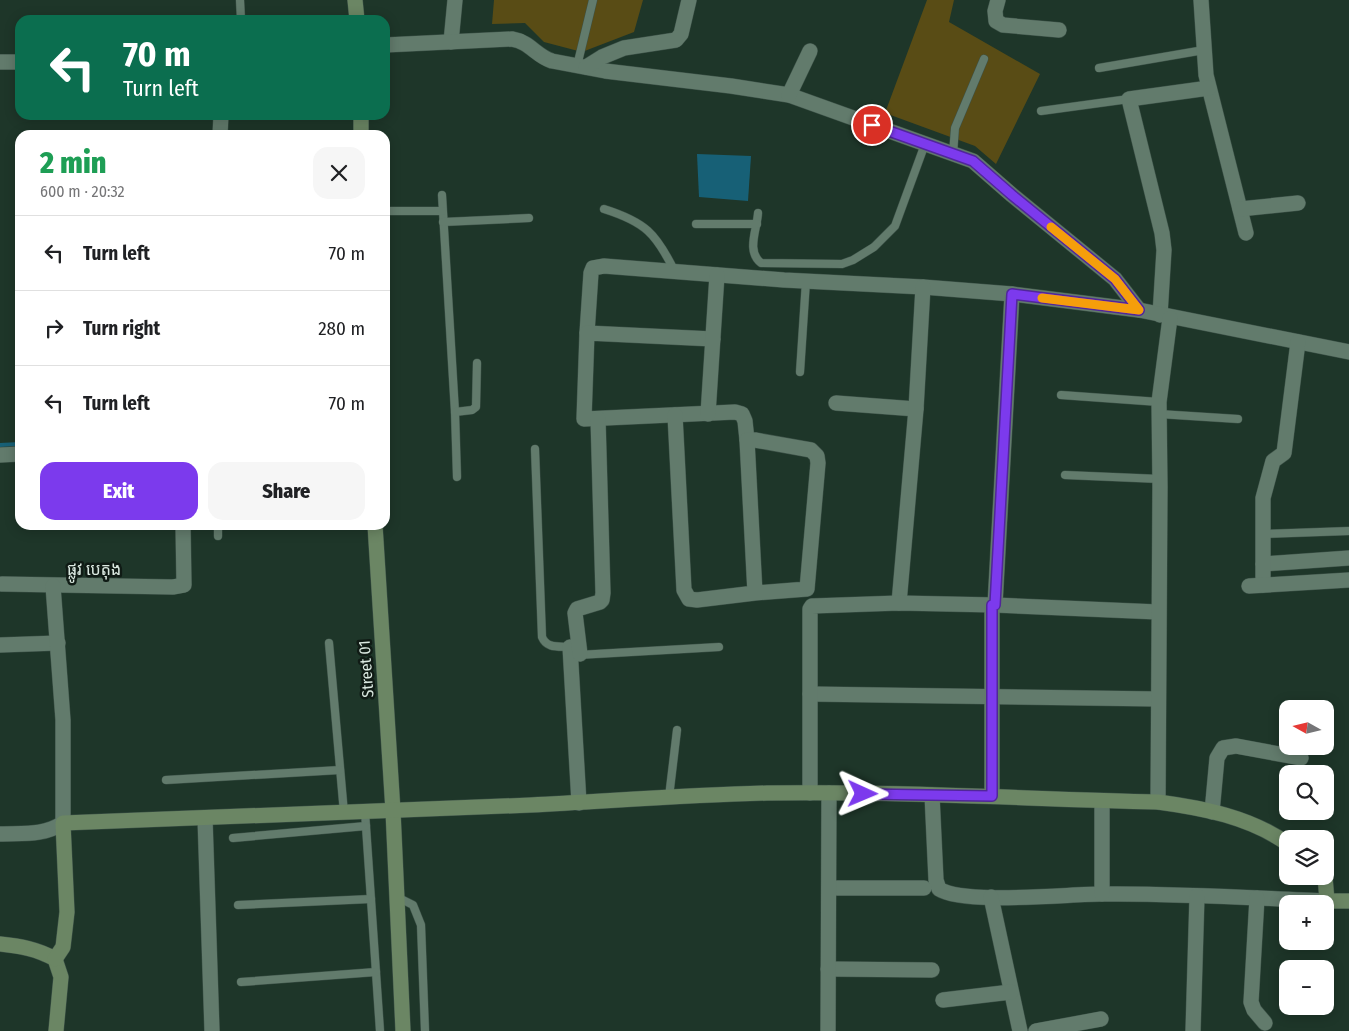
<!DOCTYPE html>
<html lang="en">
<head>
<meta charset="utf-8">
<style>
	body { margin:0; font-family:"Fira Sans Condensed","Noto Sans Khmer",sans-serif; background:#f6f6f6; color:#202124; height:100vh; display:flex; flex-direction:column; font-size:19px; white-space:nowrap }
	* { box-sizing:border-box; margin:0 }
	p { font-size:16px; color:#757577 }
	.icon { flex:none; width:28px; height:28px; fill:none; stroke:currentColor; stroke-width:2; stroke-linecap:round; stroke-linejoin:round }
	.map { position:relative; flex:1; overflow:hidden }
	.sheet { position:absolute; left:15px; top:130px; width:375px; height:400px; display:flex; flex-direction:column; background:#fff; border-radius:15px; box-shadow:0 2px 12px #0003 }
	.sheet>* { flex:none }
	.hud { position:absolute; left:15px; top:15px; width:375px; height:105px; border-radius:15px; box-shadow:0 2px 12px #0003; background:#0b6e4f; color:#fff; overflow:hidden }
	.needle { width:32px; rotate:278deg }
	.controls { position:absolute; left:1279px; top:700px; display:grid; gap:10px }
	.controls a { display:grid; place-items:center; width:55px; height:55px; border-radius:10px; background:#fff; box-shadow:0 2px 12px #0003; font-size:25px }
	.pin { position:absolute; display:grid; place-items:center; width:42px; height:42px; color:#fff; margin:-21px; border:2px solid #fff; border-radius:50%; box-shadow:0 1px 5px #0007 }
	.me { position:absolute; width:55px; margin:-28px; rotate:91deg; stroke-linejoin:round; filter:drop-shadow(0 0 4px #0008) }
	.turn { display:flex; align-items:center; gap:18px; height:105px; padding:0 25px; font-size:22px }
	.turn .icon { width:65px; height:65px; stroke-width:2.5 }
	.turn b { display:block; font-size:35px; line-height:42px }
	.round { display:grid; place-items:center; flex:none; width:52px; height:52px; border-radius:15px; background:#f6f6f6 }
	.summary { display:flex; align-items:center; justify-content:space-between; height:85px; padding:0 25px }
	h1 { font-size:30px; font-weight:800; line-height:38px; color:#1e9e55 }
	.button { display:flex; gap:10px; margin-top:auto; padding:10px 25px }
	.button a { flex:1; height:58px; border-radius:15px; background:#7c3aed; color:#fff; font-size:20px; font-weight:800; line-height:58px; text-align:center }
	.button a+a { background:#f6f6f6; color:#202124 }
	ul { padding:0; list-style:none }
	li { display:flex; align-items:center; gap:15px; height:75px; padding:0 25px; border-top:1px solid #e0e0e0 }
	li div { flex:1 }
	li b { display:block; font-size:19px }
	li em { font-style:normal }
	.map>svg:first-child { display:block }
	.green { fill:#594c15 }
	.water { fill:#176076 }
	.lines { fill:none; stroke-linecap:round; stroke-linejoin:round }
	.stream { stroke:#176076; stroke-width:4 }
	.lane-casing { stroke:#3d5248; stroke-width:9 }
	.street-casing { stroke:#3d5248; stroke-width:16 }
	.secondary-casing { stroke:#3d5248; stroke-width:16 }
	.lane { stroke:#627b6c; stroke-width:8 }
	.street { stroke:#627b6c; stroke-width:15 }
	.secondary { stroke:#6b8664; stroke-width:15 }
	.route-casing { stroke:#51269a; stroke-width:12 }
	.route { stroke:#7c3aed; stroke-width:9 }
	.slow { stroke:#f59e0b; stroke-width:9 }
	.labels { text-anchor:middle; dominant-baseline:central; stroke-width:5; stroke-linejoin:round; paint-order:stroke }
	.street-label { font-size:16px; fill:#dbe9e1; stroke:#101b15 }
</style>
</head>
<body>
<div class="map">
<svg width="1349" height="1031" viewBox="0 0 1349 1031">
	<rect width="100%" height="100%" fill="#1e3629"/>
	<g class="green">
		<polygon points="494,0 643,0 634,32 582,52 544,42 525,23 492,24"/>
		<polygon points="927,0 954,0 949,22 1040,74 996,164 975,146 885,113"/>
	</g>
	<polygon class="water" points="697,154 751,156 748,201 699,197"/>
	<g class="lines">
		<polyline class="stream" points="0,445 20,444"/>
		<defs>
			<g id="lane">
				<polyline points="240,0 241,20"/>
				<polyline points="577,66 593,0"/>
				<polyline points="1099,68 1204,50"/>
				<polyline points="1041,111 1129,99"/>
				<polyline points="953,154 955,128 984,59"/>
				<polyline points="442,195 455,412 457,477"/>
				<path d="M604,209C645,222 656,233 675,272"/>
				<polyline points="385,211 442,211"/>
				<path d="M758,213C757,230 746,251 761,263L842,264L853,260L874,247L895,226L925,144"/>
				<polyline points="443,222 529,218"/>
				<polyline points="696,224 757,224"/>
				<polyline points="800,372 806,281"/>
				<polyline points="1061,395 1159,402"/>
				<polyline points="455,412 472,410 476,407 477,363"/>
				<polyline points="1159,414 1238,419"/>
				<path d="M535,449L542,637C547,649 559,646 570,647"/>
				<polyline points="1065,475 1160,479"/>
				<polyline points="218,525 218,536"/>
				<polyline points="1263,534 1349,531"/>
				<polyline points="329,643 344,813"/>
				<polyline points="578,655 719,647"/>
				<polyline points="166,780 340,770"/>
				<polyline points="669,797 677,730"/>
				<polyline points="365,812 380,1031"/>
				<polyline points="233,838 366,826"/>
				<polyline points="397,897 413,905 421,925 425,1031"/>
				<polyline points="238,905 371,899"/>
				<polyline points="241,982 376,972"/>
			</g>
			<g id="street">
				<polyline points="998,0 995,11 996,21 1003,25 1059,30"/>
				<polyline points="1201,0 1206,75 1246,233"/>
				<polyline points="451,42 455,0"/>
				<path d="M385,45L512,39C530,42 536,56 552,61L605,71L731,86L789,95L973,161L1012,195L1115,279L1139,310"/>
				<polyline points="0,62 20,62"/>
				<polyline points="586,67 602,57 624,48 676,40 681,34 689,0"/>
				<polyline points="789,95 810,51"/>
				<polyline points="220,135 221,115"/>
				<polyline points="1240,209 1298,203"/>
				<polyline points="1160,315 1164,250 1162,233 1129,99 1209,88"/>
				<polyline points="587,333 591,273 593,268 604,266 784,280 923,287 1012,294 1139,310 1349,352"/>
				<polyline points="713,339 587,333 584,419 735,412 742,414 745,421 747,440"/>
				<polyline points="836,403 916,409"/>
				<polyline points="708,414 717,275"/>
				<polyline points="675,415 684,590 689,599 697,600 755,593 807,589 818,463 817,456 811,450 755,440 747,440 755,593"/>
				<polyline points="0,455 20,454"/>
				<polyline points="1263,564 1349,558"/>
				<polyline points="2,584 173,587 184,585 183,525"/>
				<polyline points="1263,585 1263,498 1273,461 1284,453 1298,342"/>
				<polyline points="1249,586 1349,580"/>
				<polyline points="899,603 916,409 923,287"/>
				<polyline points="995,605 1012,294"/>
				<polyline points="0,645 58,643"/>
				<polyline points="570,647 579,803"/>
				<polyline points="580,654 575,613 577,609 600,602 602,600 603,593 598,419"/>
				<polyline points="810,694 1158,699"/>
				<polyline points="810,793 810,609 812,606 899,603 995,605 1158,612"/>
				<path d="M932,795L936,880L939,889C964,905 1068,894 1102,894C1177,893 1252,898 1327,901"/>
				<polyline points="992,796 992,605"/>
				<polyline points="1158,802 1160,487 1159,402 1170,318"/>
				<polyline points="1212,812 1217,758 1223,748 1236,746 1301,758"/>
				<polyline points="205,818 212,1031"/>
				<path d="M0,834C24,833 43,836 63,823V720L53,586"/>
				<polyline points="829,888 924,888"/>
				<polyline points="1102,894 1102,801"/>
				<polyline points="991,897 1020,1031"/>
				<polyline points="1257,898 1251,1002 1254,1010 1265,1023"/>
				<polyline points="828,969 932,970"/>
				<polyline points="943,1000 1011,992"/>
				<polyline points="828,1031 829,793"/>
				<polyline points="1036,1031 1101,1019"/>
				<polyline points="1193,1031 1197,896"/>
			</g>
			<g id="secondary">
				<polyline points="355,0 357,20"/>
				<polyline points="361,115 361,135"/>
				<polyline points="375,525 393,811 403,1031"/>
				<polyline points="1325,876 1327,901 1349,901"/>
				<path d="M0,944C20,946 37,949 55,959L61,977L56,1031"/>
				<path d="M55,959L63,947L67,912L63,823C219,818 375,812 531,805C610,801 688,795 767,793C897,791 1028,799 1158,802C1203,808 1250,817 1288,844"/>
			</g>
		</defs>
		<use href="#lane" class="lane-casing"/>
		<use href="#street" class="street-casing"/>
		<use href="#secondary" class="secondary-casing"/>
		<use href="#lane" class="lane"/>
		<use href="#street" class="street"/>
		<use href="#secondary" class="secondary"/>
	</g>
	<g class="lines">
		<defs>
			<polyline id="route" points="863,794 992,796 992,605 995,605 1012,294 1139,310 1115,279 1012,195 973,161 872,125"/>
		</defs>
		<use href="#route" class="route-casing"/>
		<use href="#route" class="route"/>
		<polyline class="slow" points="1042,298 1139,310 1115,279 1051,227"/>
	</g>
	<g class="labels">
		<g class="street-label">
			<text x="94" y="569">ផ្លូវ បេតុង</text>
			<text transform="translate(366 669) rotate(-94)">Street 01</text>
		</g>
	</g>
</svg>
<div class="controls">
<a><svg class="needle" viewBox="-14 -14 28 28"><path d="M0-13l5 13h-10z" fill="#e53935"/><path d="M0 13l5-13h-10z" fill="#757577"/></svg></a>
<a><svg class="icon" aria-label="search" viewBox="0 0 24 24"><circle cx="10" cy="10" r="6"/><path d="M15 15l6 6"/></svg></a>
<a><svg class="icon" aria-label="layers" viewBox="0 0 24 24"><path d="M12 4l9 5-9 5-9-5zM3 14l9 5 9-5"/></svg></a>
<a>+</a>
<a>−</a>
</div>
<div class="pin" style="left:872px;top:125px;background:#d93025"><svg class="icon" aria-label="arrive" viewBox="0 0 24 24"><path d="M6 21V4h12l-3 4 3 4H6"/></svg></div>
<svg class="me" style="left:863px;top:794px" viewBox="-20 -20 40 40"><path d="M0-17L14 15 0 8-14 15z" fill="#7c3aed" stroke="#fff" stroke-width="4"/></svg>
<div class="hud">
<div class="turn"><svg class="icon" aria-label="left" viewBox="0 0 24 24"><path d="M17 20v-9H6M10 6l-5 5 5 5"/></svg><div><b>70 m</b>Turn left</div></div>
</div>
<section class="sheet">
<div class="summary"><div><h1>2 min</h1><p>600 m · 20:32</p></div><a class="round"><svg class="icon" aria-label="close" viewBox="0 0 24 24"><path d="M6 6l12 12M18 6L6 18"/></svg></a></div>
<ul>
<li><svg class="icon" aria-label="left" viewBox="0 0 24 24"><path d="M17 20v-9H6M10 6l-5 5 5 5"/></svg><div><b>Turn left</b></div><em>70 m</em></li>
<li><svg class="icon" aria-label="right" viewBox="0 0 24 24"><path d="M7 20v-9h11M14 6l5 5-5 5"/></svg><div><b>Turn right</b></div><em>280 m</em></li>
<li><svg class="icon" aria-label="left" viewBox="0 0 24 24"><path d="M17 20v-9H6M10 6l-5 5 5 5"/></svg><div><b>Turn left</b></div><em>70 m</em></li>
</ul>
<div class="button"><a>Exit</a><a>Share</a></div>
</section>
</div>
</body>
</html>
